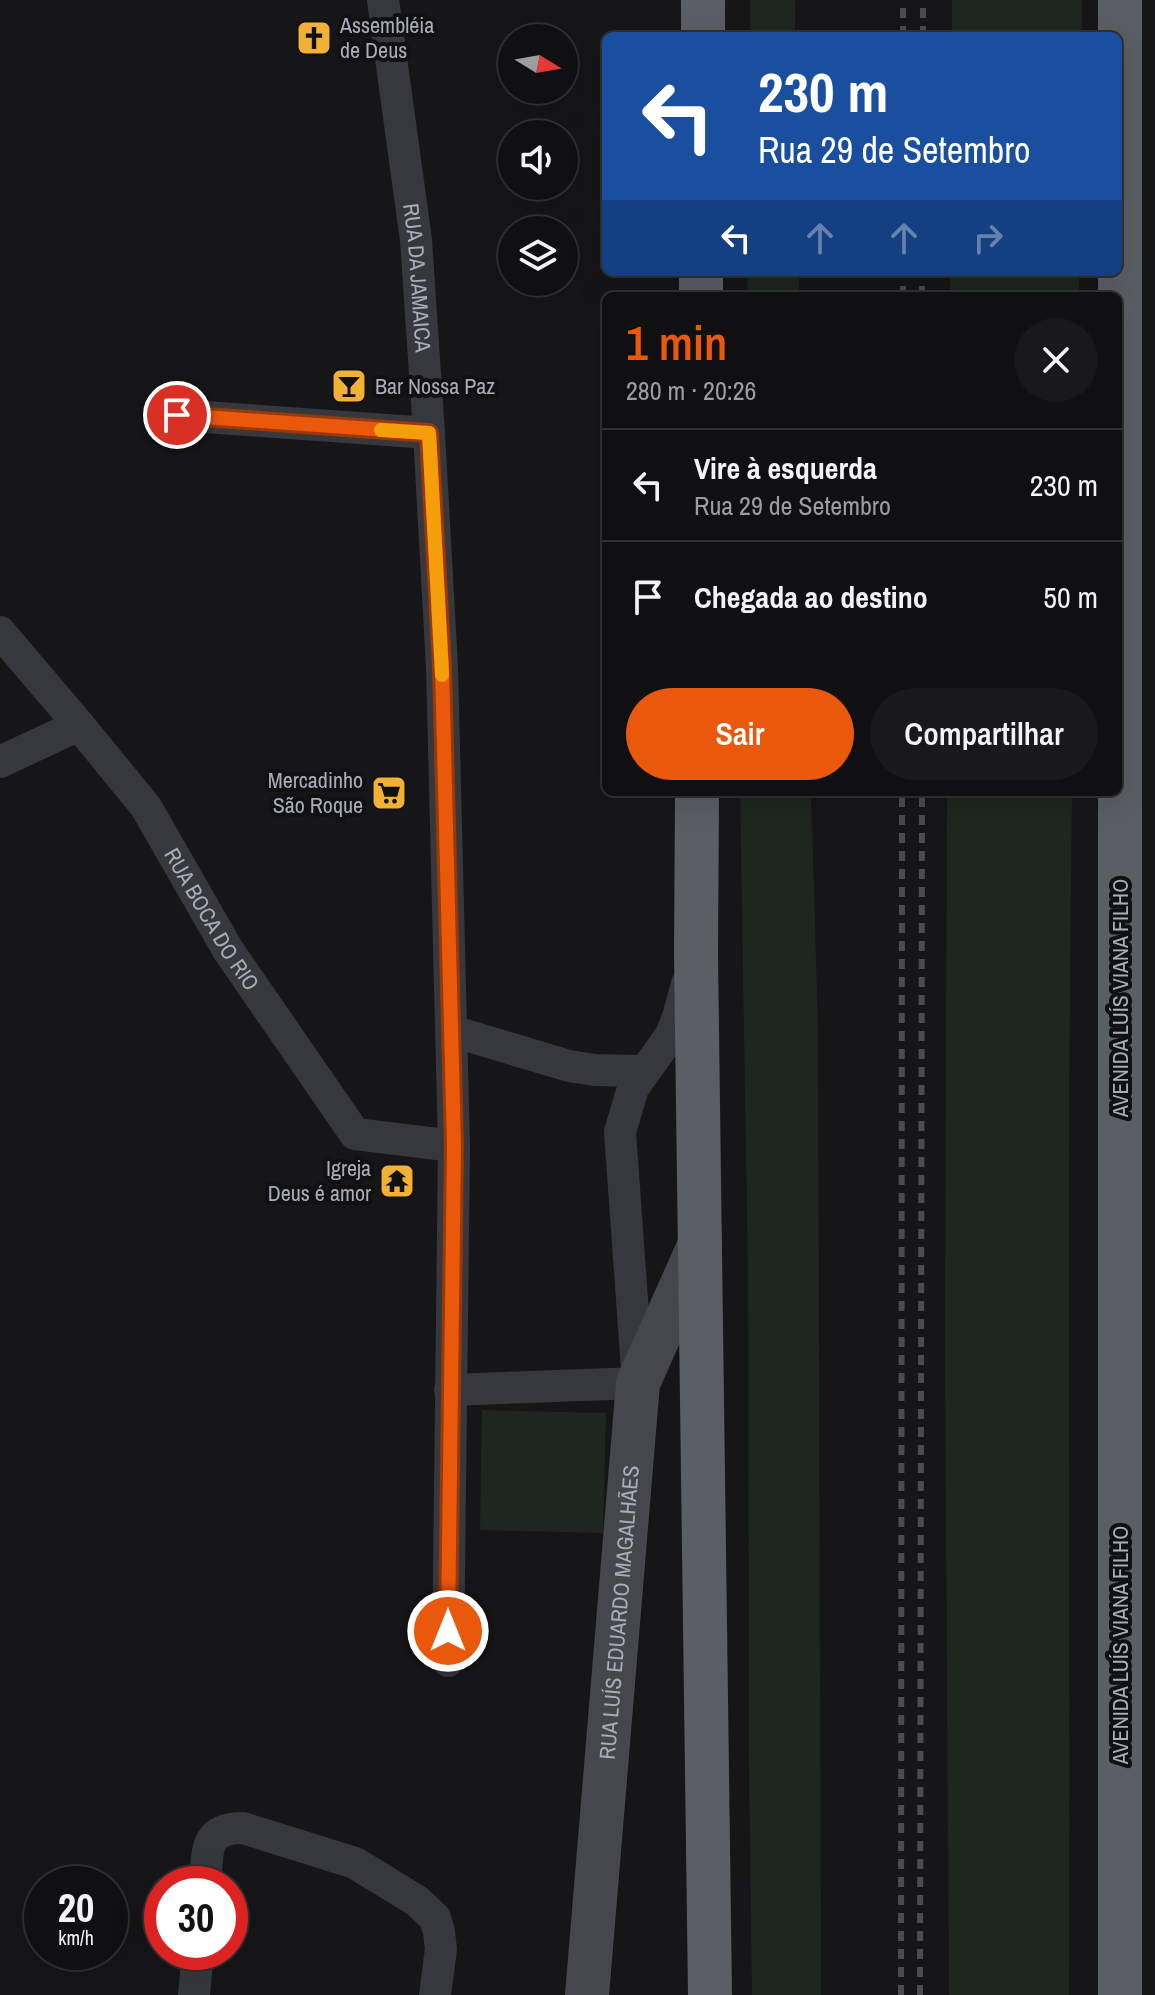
<!DOCTYPE html>
<html lang="pt">
<head>
<meta charset="utf-8">
<style>
	body { margin:0; font-family:"Archivo Narrow",sans-serif; background:#19191b; color:#f1f3f6; height:100vh; display:flex; flex-direction:column; font-size:30px; white-space:nowrap }
	* { box-sizing:border-box; margin:0 }
	p { font-size:26px; color:#9c9d9f }
	.icon { flex:none; width:44px; height:44px; fill:none; stroke:currentColor; stroke-width:2; stroke-linecap:round; stroke-linejoin:round }
	.map { position:relative; flex:1; overflow:hidden }
	.panel { position:absolute; left:602px; top:292px; width:520px; height:504px; display:flex; flex-direction:column; background:#101012; border-radius:12px; box-shadow:0 8px 32px #0002,0 0 0 2px #303032 }
	.panel>* { flex:none }
	.banner { position:absolute; left:602px; top:32px; width:520px; height:244px; border-radius:12px; box-shadow:0 8px 32px #0002,0 0 0 2px #303032; background:#1a4fa0; color:#fff; overflow:hidden }
	.needle { width:52px; rotate:101deg }
	.controls { position:absolute; left:498px; top:24px; display:grid; gap:16px }
	.controls a { display:grid; place-items:center; width:80px; height:80px; border-radius:50%; background:#101012; box-shadow:0 8px 32px #0002,0 0 0 2px #303032; font-size:40px }
	.speed { position:absolute; left:24px; top:1866px; display:flex; gap:16px; font-size:40px; font-weight:700; text-align:center }
	.speed>* { display:grid; place-content:center; width:104px; height:104px; border-radius:50%; background:#101012; box-shadow:0 8px 32px #0002,0 0 0 2px #303032; line-height:1 }
	.speed small { font-size:20px; font-weight:400 }
	.speed .limit { border:12px solid #d22; background:#fff; color:#111 }
	.pin { position:absolute; display:grid; place-items:center; width:68px; height:68px; color:#fff; margin:-34px; border:4px solid #fff; border-radius:50%; box-shadow:0 2px 8px #0007 }
	.me { position:absolute; width:88px; margin:-44px; rotate:0deg; stroke-linejoin:round; filter:drop-shadow(0 0 6px #0008) }
	.turn { display:flex; align-items:center; gap:28px; height:168px; padding:0 24px; font-size:36px }
	.turn .icon { width:104px; height:104px; stroke-width:2.5 }
	.turn b { display:block; font-size:56px; line-height:68px }
	.lanes { display:flex; align-items:center; height:76px; padding:0 24px; background:#0003; justify-content:center; gap:40px; direction:ltr }
	.lanes .off { opacity:.35 }
	.round { display:grid; place-items:center; flex:none; width:84px; height:84px; border-radius:42px; background:#19191b }
	.head { display:flex; align-items:center; justify-content:space-between; height:136px; padding:0 24px }
	h1 { font-size:48px; font-weight:600; line-height:60px; color:#ea580c }
	.button { display:flex; gap:16px; margin-top:auto; padding:16px 24px }
	.button a { flex:1; height:92px; border-radius:48px; background:#ea580c; color:#fff; font-size:32px; font-weight:600; line-height:92px; text-align:center }
	.button a+a { background:#19191b; color:#f1f3f6 }
	ul { padding:0; list-style:none }
	li { display:flex; align-items:center; gap:24px; height:112px; padding:0 24px; border-top:2px solid #303032 }
	li div { flex:1 }
	li b { display:block; font-size:30px }
	li em { font-style:normal }
	.map>svg:first-child { display:block }
	.green { fill:#1e261f }
	.lines { fill:none; stroke-linecap:round; stroke-linejoin:round }
	.minor { stroke:#37383d; stroke-width:32 }
	.secondary { stroke:#45474d; stroke-width:44 }
	.trunk { stroke:#5b5e65; stroke-width:44 }
	.rail { stroke:#4a4c52; stroke-width:6; stroke-dasharray:10 8; stroke-linecap:butt }
	.route-casing { stroke:#983908; stroke-width:20 }
	.route { stroke:#ea580c; stroke-width:14 }
	.slow { stroke:#f59e0b; stroke-width:14 }
	.labels { text-anchor:middle; dominant-baseline:central; stroke-width:8; stroke-linejoin:round; paint-order:stroke }
	.poi-label { font-size:22px; fill:#a8adb8; stroke:#111113; text-anchor:start }
	.street-label { font-size:22px; fill:#a8adb8; stroke:#111113 }
</style>
</head>
<body>
<div class="map">
<svg width="1155" height="1995" viewBox="0 0 1155 1995">
	<rect width="100%" height="100%" fill="#161618"/>
	<g class="green">
		<rect x="750" y="0" width="45" height="36"/>
		<rect x="952" y="0" width="130" height="36"/>
		<polygon points="748,272 799,272 799,296 747,296"/>
		<rect x="950" y="272" width="129" height="24"/>
		<polygon points="740,792 811,792 818,1026 821,1995 752,1995 749,1773 748,1271"/>
		<path d="M947,792H1072C1066,1193 1071,1594 1069,1995H949L945,1352Z"/>
		<polygon points="482,1410 606,1413 603,1533 480,1530"/>
	</g>
	<g class="lines">
		<g class="minor">
			<path id="s1" d="M383,0L416,240L429,433L442,667L454,1146L448,1661"/>
			<polyline points="177,415 429,433"/>
			<path id="s2" d="M0,632L79,725L146,807L228,950L355,1134L454,1146"/>
			<polyline points="0,762 79,725"/>
			<polyline points="452,1031 569,1066 595,1070 643,1071"/>
			<polyline points="450,1390 638,1383 620,1132 633,1088 671,1035 678,1017 687,984"/>
			<path d="M205,1884C208,1852 203,1828 243,1828L355,1863L417,1901L435,1918L439,1932L441,1949L435,1995"/>
			<polyline points="194,1995 198,1952"/>
		</g>
		<path class="secondary" id="s3" d="M587,1995L638,1383L700,1244"/>
		<g class="trunk">
			<polyline points="1120,0 1120,1995"/>
			<polyline points="703,36 703,0"/>
			<polyline points="701,296 701,272"/>
			<polyline points="697,792 696,955 710,1995"/>
		</g>
		<g class="rail">
			<polyline points="903,36 903,0"/>
			<polyline points="923,36 923,0"/>
			<polyline points="903,296 903,272"/>
			<polyline points="922,296 922,272"/>
			<polyline points="901,1995 902,792"/>
			<polyline points="920,1995 922,792"/>
		</g>
	</g>
	<g class="lines">
		<defs>
			<polyline id="route" points="177,415 429,433 442,667 454,1146 448,1631"/>
		</defs>
		<use href="#route" class="route-casing"/>
		<use href="#route" class="route"/>
		<polyline class="slow" points="381,430 429,433 442,675"/>
	</g>
	<defs>
		<symbol id="church-square" viewBox="-11 -11 22 22"><rect x="-9" y="-9" width="18" height="18" rx="4" fill="#f2b134" stroke="#111113"/><path d="M-1.2-6h2.4v3.5h3.3v2.4h-3.3V6h-2.4V-.1h-3.3v-2.4h3.3Z" fill="#111"/></symbol>
		<symbol id="bar-square" viewBox="-11 -11 22 22"><rect x="-9" y="-9" width="18" height="18" rx="4" fill="#f2b134" stroke="#111113"/><path d="M-6-5H6L.8 .8V4.5H3.5V6h-7V4.5H-.8V.8Z" fill="#111"/></symbol>
		<symbol id="supermarket-square" viewBox="-11 -11 22 22"><rect x="-9" y="-9" width="18" height="18" rx="4" fill="#f2b134" stroke="#111113"/><path d="M-6-5.5h2.5l.6 2H6L4.5 2H-2.5L-4.4-4H-6ZM-1.5 3.2a1.3 1.3 0 1 0 .1 0ZM3 3.2a1.3 1.3 0 1 0 .1 0Z" fill="#111"/></symbol>
		<symbol id="temple-square" viewBox="-11 -11 22 22"><rect x="-9" y="-9" width="18" height="18" rx="4" fill="#f2b134" stroke="#111113"/><path d="M0-6L5-2H3V0L6.5 2.5H4V6H1.5V3h-3V6H-4V2.5H-6.5L-3 0V-2H-5Z" fill="#111"/></symbol>
	</defs>
	<g fill-rule="evenodd">
		<use href="#church-square" x="294" y="18" width="40" height="40"/>
		<use href="#bar-square" x="329" y="366" width="40" height="40"/>
		<use href="#supermarket-square" x="369" y="773" width="40" height="40"/>
		<use href="#temple-square" x="377" y="1161" width="40" height="40"/>
	</g>
	<g class="labels">
		<g class="poi-label">
			<text x="340" y="25">Assembléia<tspan x="340" dy="25">de Deus</tspan></text>
			<text x="375" y="386">Bar Nossa Paz</text>
			<text x="363" y="780" text-anchor="end">Mercadinho<tspan x="363" dy="25">São Roque</tspan></text>
			<text x="371" y="1168" text-anchor="end">Igreja<tspan x="371" dy="25">Deus é amor</tspan></text>
		</g>
		<g class="street-label">
			<text stroke="none"><textPath href="#s1" startOffset="280">RUA DA JAMAICA</textPath></text>
			<text stroke="none"><textPath href="#s2" startOffset="358">RUA BOCA DO RIO</textPath></text>
			<text transform="translate(1120 998) rotate(-90)">AVENIDA LUÍS VIANA FILHO</text>
			<text stroke="none"><textPath href="#s3" startOffset="384">RUA LUÍS EDUARDO MAGALHÃES</textPath></text>
			<text transform="translate(1120 1645) rotate(-90)">AVENIDA LUÍS VIANA FILHO</text>
		</g>
	</g>
</svg>
<div class="controls">
<a><svg class="needle" viewBox="-14 -14 28 28"><path d="M0-13l5 13h-10z" fill="#e53935"/><path d="M0 13l5-13h-10z" fill="#9c9d9f"/></svg></a>
<a><svg class="icon" aria-label="sound" viewBox="0 0 24 24"><path d="M4 9h4l5-4v14l-5-4H4zM17 9q2 3 0 6"/></svg></a>
<a><svg class="icon" aria-label="layers" viewBox="0 0 24 24"><path d="M12 4l9 5-9 5-9-5zM3 14l9 5 9-5"/></svg></a>
</div>
<div class="speed"><div>20<small>km/h</small></div><div class="limit">30</div></div>
<div class="pin" style="left:177px;top:415px;background:#d93025"><svg class="icon" aria-label="arrive" viewBox="0 0 24 24"><path d="M6 21V4h12l-3 4 3 4H6"/></svg></div>
<svg class="me" style="left:448px;top:1631px" viewBox="-20 -20 40 40"><circle r="17" fill="#ea580c" stroke="#fff" stroke-width="3"/><path d="M0-11L8 9 0 5-8 9z" fill="#fff"/></svg>
<div class="banner">
<div class="turn"><svg class="icon" aria-label="left" viewBox="0 0 24 24"><path d="M17 20v-9H6M10 6l-5 5 5 5"/></svg><div><b>230 m</b>Rua 29 de Setembro</div></div>
<div class="lanes"><svg class="icon" aria-label="left" viewBox="0 0 24 24"><path d="M17 20v-9H6M10 6l-5 5 5 5"/></svg><svg class="icon off" aria-label="ahead" viewBox="0 0 24 24"><path d="M12 20V5M6 11l6-6 6 6"/></svg><svg class="icon off" aria-label="ahead" viewBox="0 0 24 24"><path d="M12 20V5M6 11l6-6 6 6"/></svg><svg class="icon off" aria-label="right" viewBox="0 0 24 24"><path d="M7 20v-9h11M14 6l5 5-5 5"/></svg></div>
</div>
<section class="panel">
<div class="head"><div><h1>1 min</h1><p>280 m · 20:26</p></div><a class="round"><svg class="icon" aria-label="close" viewBox="0 0 24 24"><path d="M6 6l12 12M18 6L6 18"/></svg></a></div>
<ul>
<li><svg class="icon" aria-label="left" viewBox="0 0 24 24"><path d="M17 20v-9H6M10 6l-5 5 5 5"/></svg><div><b>Vire à esquerda</b><p>Rua 29 de Setembro</p></div><em>230 m</em></li>
<li><svg class="icon" aria-label="arrive" viewBox="0 0 24 24"><path d="M6 21V4h12l-3 4 3 4H6"/></svg><div><b>Chegada ao destino</b></div><em>50 m</em></li>
</ul>
<div class="button"><a>Sair</a><a>Compartilhar</a></div>
</section>
</div>
</body>
</html>
